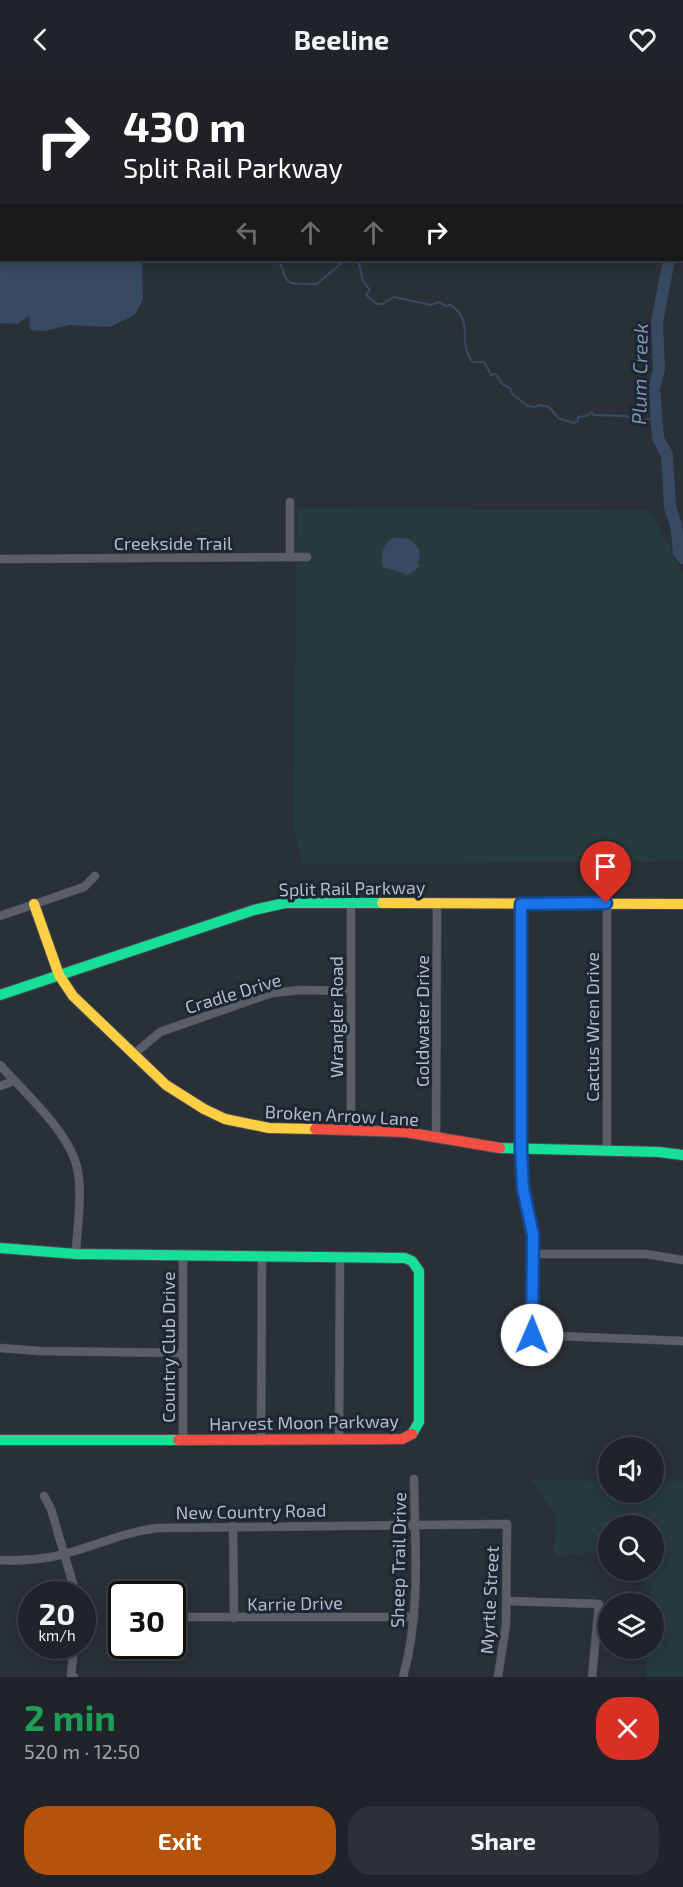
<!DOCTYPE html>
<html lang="en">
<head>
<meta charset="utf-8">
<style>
	body { margin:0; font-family:"Exo 2",sans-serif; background:#2d3036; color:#f1f3f6; height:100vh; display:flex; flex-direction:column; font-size:22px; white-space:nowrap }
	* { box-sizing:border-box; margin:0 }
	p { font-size:20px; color:#a2a4a8 }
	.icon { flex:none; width:33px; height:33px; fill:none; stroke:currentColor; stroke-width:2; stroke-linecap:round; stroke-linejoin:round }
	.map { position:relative; height:1599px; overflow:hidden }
	.panel { display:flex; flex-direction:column; background:#20242a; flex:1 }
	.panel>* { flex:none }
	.guide { position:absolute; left:0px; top:0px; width:684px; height:183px; box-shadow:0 3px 15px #0003,0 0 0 2px #3d4147; background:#202124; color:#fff; overflow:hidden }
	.buttons { position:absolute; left:598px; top:1359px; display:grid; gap:12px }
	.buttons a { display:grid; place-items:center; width:66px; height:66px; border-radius:50%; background:#20242a; box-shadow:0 3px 15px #0003,0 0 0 2px #3d4147; font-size:30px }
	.speed { position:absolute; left:18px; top:1503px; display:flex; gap:12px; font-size:30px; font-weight:700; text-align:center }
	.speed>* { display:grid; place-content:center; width:78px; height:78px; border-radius:50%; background:#20242a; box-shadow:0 3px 15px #0003,0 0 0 2px #3d4147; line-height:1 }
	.speed small { font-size:15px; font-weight:400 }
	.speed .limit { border:3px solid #111; border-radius:9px; background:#fff; color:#111 }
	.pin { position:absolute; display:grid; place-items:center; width:51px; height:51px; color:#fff; margin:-62px -26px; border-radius:50% 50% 50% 0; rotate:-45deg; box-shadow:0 0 6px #0007 }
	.pin .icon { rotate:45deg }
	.me { position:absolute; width:66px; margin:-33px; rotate:1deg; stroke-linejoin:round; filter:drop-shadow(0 0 4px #0008) }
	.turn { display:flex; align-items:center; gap:21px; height:126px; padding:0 24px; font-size:27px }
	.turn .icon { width:78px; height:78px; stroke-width:2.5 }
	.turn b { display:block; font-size:42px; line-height:51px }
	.lanes { display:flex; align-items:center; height:57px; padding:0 24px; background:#0003; justify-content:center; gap:30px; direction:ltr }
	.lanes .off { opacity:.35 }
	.round { display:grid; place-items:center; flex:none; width:63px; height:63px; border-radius:24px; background:#2d3036 }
	.summary { display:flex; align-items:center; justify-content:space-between; height:102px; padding:0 24px }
	h1 { font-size:36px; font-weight:700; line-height:45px; color:#1e9e55 }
	.button { display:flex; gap:12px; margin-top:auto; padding:12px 24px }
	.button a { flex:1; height:69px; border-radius:24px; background:#b45309; color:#fff; font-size:24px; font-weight:700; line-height:69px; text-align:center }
	.button a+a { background:#2d3036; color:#f1f3f6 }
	header { display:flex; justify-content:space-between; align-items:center; height:78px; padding:0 24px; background:#20242a; font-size:27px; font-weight:700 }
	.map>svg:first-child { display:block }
	.green { fill:#273a3e }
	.water { fill:#384963 }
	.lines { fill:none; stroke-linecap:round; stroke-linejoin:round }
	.stream { stroke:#384963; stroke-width:2 }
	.river { stroke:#384963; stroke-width:12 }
	.street-casing { stroke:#484c53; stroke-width:9 }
	.fast-casing { stroke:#484c53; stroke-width:12 }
	.slow-casing { stroke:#484c53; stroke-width:12 }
	.jam-casing { stroke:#484c53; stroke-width:12 }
	.street { stroke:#5a5e66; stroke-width:8 }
	.fast { stroke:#16e098; stroke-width:10 }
	.slow { stroke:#ffcf43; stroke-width:10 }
	.jam { stroke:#f24e42; stroke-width:10 }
	.route-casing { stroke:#114b97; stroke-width:15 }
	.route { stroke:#1a73e8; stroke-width:10 }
	.labels { text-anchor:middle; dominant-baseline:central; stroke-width:6; stroke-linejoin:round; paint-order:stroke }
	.street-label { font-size:18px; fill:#b4bcc9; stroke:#1d2633 }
	.water-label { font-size:20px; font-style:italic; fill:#7c92b1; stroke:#1d2633 }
</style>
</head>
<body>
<header><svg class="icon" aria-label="back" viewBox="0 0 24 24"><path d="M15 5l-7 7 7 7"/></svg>Beeline<svg class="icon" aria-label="heart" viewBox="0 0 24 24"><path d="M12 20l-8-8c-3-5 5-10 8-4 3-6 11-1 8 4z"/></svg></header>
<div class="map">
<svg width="683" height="1599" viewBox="0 0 683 1599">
	<rect width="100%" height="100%" fill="#2a3038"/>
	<g class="green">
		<polygon points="297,430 650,432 683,496 683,783 303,787 293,750"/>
		<polygon points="532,1402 609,1403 609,1414 654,1414 654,1403 683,1403 683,1599 646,1599 647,1571 654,1570 654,1526 649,1525 650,1514 638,1493 654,1492 654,1448 609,1448 609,1476 602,1473 554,1478 556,1439"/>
	</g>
	<g class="water">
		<polygon points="0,97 1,97 2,182 142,182 143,221 135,237 110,249 70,247 44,253 30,252 29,238 17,246 0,245"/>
		<path d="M395,459L409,461C417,467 424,475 417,485L420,488L412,495L405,498L404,495L382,489C381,477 382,465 395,459Z"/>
	</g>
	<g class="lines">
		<g class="stream">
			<polyline points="651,0 652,2"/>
			<polyline points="682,86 683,88"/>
			<polyline points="279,182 286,201 291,205 303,206 317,206 345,182"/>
			<path d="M358,182L363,203L370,212L366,217L377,226H382L394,219L431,227L439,224L446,228L451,227C475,245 457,263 472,284H484L491,297L496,296L502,306L510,310L512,316L528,328L534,329L540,327L549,329L558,340L574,345L578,343V339L586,338L592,334L593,337L625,338L638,342L649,341L657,344"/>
		</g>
		<g class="river">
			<polyline points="683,128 683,130"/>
			<polyline points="682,147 683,146"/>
			<polyline points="669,182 657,244 659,292 654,310 658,360 667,377 670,429 676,447 679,474 683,480"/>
		</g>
		<defs>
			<g id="street">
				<polyline points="238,0 238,2"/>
				<polyline points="290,479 307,479"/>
				<polyline points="0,481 290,479 290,424"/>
				<polyline points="607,825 607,1073"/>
				<polyline points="521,826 521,1072 523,1110 533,1157 532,1257 683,1263"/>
				<polyline points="0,838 84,809 95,798"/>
				<polyline points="134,976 160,954 272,915 300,912 350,913"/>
				<path d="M0,987C25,1015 68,1053 77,1089C83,1116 77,1149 76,1176"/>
				<polyline points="0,1008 15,1003"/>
				<polyline points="351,1052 351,826"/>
				<polyline points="436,1060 437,826"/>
				<polyline points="533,1176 646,1176 683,1182"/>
				<polyline points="0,1270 40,1273 182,1275"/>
				<polyline points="183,1361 183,1176"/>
				<polyline points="261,1361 262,1177"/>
				<polyline points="339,1361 340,1178"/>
				<polyline points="44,1418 51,1431 76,1516"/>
				<polyline points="233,1448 234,1540"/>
				<path d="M0,1482C17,1483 34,1482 51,1479C88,1472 121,1454 158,1450L507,1446L506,1546L498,1599"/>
				<polyline points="507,1523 599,1526 592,1599"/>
				<polyline points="176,1539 414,1539"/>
				<polyline points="74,1599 71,1598 74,1568"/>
				<path d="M403,1599C421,1535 415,1467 414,1401"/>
			</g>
			<g id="fast">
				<polyline points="0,917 254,832 285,825 382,825"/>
				<polyline points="500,1070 659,1074 683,1077"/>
				<polyline points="0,1170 76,1176 405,1180 412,1183 419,1193 419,1344 412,1356"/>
				<polyline points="0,1362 178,1362"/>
			</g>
			<g id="slow">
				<polyline points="382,825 683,826"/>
				<polyline points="34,826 59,897 73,918 166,1007 204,1031 225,1041 269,1050 315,1051"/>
			</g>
			<g id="jam">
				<polyline points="315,1051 405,1054 500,1070"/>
				<polyline points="178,1362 402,1361 412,1356"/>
			</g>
		</defs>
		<use href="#street" class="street-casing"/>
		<use href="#fast" class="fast-casing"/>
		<use href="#slow" class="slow-casing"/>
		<use href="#jam" class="jam-casing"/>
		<use href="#street" class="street"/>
		<use href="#fast" class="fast"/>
		<use href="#slow" class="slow"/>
		<use href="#jam" class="jam"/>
	</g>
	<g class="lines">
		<defs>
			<polyline id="route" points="532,1257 533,1157 523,1110 521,1072 521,826 606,825"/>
		</defs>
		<use href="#route" class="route-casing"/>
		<use href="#route" class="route"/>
	</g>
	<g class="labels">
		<g class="street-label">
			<text x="173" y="465">Creekside Trail</text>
			<text transform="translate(352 810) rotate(-1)">Split Rail Parkway</text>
			<text transform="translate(233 915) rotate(-17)">Cradle Drive</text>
			<text transform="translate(336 939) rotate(-90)">Wrangler Road</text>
			<text transform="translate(422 943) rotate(-90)">Goldwater Drive</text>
			<text transform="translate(592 949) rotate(-90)">Cactus Wren Drive</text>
			<text transform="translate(342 1037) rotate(3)">Broken Arrow Lane</text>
			<text transform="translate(168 1269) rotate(-90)">Country Club Drive</text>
			<text transform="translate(304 1344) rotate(-1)">Harvest Moon Parkway</text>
			<text transform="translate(251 1433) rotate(-1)">New Country Road</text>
			<text transform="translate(398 1482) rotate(-89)">Sheep Trail Drive</text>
			<text transform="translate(489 1522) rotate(-87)">Myrtle Street</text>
			<text transform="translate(295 1525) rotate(-1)">Karrie Drive</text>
		</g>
		<g class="water-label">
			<text transform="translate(639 296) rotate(-89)">Plum Creek</text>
		</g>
	</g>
</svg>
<div class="buttons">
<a><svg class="icon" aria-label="sound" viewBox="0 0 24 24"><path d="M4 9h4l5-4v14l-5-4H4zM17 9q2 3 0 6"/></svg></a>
<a><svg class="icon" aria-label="search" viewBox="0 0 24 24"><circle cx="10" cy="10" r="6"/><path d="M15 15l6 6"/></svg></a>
<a><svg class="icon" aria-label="layers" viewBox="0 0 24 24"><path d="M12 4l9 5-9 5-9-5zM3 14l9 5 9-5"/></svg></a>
</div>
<div class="speed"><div>20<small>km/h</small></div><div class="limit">30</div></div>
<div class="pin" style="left:606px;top:825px;background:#d93025"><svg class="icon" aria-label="arrive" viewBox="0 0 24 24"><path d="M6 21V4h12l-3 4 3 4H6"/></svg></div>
<svg class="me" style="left:532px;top:1257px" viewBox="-20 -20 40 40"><circle r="19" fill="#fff"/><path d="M0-13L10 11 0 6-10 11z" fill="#1a73e8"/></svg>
<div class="guide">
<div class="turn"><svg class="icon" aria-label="right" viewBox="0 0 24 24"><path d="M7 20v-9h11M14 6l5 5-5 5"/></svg><div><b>430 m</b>Split Rail Parkway</div></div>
<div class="lanes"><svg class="icon off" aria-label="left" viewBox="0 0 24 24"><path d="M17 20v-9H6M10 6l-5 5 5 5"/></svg><svg class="icon off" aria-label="ahead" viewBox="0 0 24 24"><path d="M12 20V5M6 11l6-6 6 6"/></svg><svg class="icon off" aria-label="ahead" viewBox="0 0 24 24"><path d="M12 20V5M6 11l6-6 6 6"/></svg><svg class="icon" aria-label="right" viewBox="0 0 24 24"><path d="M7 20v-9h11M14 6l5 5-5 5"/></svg></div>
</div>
</div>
<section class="panel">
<div class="summary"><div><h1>2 min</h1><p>520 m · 12:50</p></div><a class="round" style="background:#d93025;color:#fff"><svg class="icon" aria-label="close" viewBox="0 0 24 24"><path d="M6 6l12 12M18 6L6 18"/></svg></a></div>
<div class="button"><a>Exit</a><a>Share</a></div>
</section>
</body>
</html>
